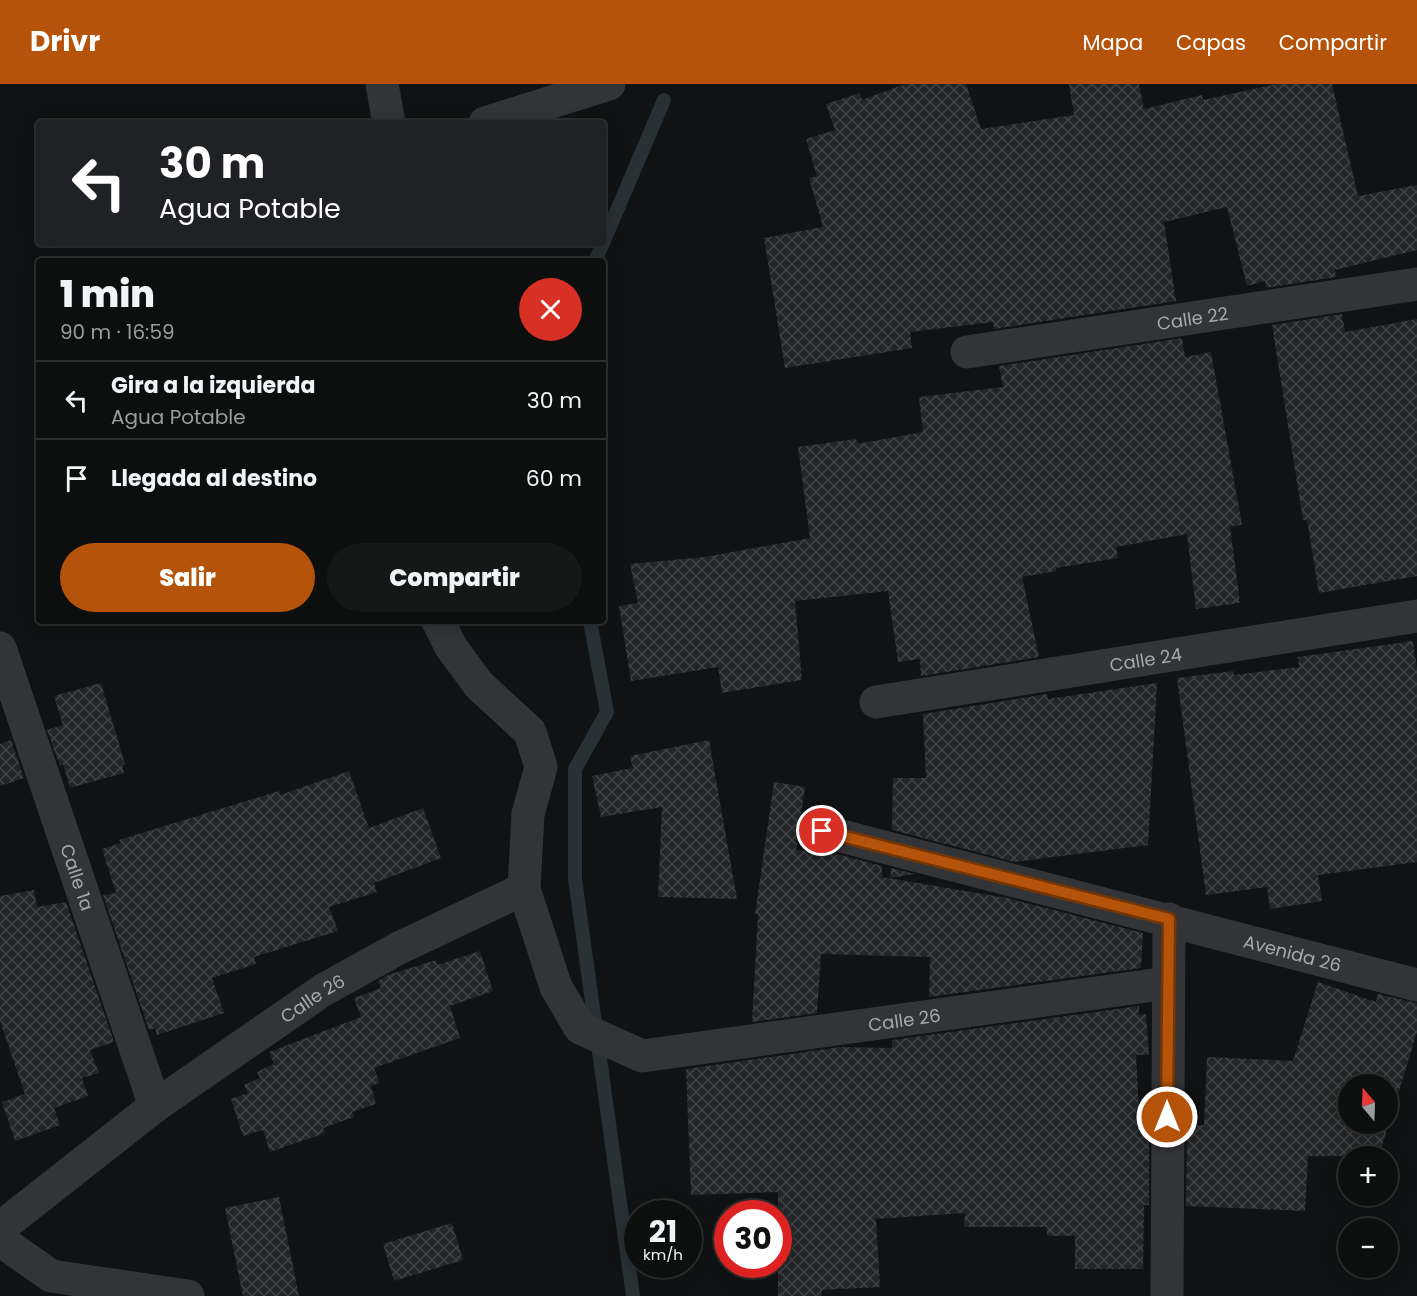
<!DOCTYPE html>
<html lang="es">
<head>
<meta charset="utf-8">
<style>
	body { margin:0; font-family:Poppins,sans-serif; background:#161717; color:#f1f3f6; height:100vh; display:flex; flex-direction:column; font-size:22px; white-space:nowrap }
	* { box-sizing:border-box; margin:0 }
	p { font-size:20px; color:#9a9c9e }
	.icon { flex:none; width:33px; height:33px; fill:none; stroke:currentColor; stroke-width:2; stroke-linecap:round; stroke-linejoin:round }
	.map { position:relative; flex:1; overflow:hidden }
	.side { position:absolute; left:36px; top:174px; width:570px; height:366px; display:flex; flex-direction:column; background:#0d0e0e; border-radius:6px; box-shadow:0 3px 15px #0003,0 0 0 2px #2d2e2e }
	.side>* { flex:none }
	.guide { position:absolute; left:36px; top:36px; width:570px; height:126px; border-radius:6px; box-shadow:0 3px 15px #0003,0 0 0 2px #2d2e2e; background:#202124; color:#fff; overflow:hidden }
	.needle { width:39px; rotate:341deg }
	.controls { position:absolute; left:1338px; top:990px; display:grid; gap:12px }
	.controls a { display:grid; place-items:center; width:60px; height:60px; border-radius:50%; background:#0d0e0e; box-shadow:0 3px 15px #0003,0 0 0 2px #2d2e2e; font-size:30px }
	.speed { position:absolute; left:624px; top:1116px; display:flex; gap:12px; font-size:30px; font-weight:700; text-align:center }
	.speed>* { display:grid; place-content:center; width:78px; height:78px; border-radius:50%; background:#0d0e0e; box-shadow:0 3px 15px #0003,0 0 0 2px #2d2e2e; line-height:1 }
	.speed small { font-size:15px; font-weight:400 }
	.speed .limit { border:9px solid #d22; background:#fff; color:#111 }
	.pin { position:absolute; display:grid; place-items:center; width:51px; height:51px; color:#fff; margin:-26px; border:3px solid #fff; border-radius:50%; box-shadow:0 2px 6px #0007 }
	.me { position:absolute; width:66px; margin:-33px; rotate:0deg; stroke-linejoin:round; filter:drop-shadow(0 0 4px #0008) }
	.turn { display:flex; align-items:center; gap:21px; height:126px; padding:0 24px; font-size:27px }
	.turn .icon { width:78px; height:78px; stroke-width:2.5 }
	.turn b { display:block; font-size:42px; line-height:51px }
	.round { display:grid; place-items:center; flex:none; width:63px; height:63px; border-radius:32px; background:#161717 }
	.summary { display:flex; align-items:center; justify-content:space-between; height:102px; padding:0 24px }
	h1 { font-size:36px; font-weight:800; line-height:45px }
	.cta { display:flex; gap:12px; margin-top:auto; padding:12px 24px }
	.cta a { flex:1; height:69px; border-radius:36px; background:#b45309; color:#fff; font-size:24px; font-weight:800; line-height:69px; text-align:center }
	.cta a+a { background:#161717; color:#f1f3f6 }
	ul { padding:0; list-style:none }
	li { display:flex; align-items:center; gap:18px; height:78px; padding:0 24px; border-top:2px solid #2d2e2e }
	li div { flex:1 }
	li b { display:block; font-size:22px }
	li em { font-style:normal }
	header { display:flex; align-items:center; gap:36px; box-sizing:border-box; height:84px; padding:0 30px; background:#b45309; color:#fff }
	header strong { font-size:28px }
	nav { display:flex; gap:33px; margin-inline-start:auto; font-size:21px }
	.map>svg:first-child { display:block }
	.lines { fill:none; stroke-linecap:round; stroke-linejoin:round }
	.stream { stroke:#283136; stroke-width:14 }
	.building { fill:url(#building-cross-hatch); fill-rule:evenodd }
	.minor { stroke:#333438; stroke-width:33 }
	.route-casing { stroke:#753606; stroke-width:15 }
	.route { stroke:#b45309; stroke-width:10 }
	.labels { text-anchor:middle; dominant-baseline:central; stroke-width:6; stroke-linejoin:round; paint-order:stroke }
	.street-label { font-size:18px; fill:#a3a9b3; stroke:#0d0d0e }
</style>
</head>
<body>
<header>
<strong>Drivr</strong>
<nav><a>Mapa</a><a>Capas</a><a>Compartir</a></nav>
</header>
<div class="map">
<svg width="1417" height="1212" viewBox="0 0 1417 1212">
	<defs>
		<pattern id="building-cross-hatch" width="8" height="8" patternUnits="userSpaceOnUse" patternTransform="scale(1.5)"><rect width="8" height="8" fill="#242527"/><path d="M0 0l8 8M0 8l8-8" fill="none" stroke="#414244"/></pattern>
	</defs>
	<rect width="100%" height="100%" fill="#111213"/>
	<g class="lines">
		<g class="stream">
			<polyline points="603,159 664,16"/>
			<polyline points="595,177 603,159"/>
			<polyline points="590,537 607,628 575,685 575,795 633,1212"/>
		</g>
	</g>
	<g class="building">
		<polygon points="905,0 966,0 981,45 1074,31 1069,0 1139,0 1144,25 1202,11 1203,16 1276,0 1332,0 1358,112 1417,101 1417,166 1335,186 1336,193 1266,204 1265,197 1247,202 1227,123 1164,138 1176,217 994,245 993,238 910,248 912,264 785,284 764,154 823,143 809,94 817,92 806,55 835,46 826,20 860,9 862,16"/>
		<polygon points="1342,230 1345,248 1417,235 1417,492 1319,509 1307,436 1303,436 1272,241"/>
		<polygon points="1182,254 1185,273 1211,268 1242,441 1230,442 1240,519 1196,525 1187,450 1116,463 1118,474 1056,484 1056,487 1022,493 1039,573 921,592 920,575 898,578 888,507 795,517 802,596 722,609 718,583 631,597 619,522 638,519 630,480 705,473 810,454 798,363 856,355 857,360 923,348 919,313 1003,303 999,282"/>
		<polygon points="1413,557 1417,585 1417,778 1318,791 1322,817 1270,825 1267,803 1206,811 1177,594 1234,587 1234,591 1299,583 1298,573"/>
		<polygon points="101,599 125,680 122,681 124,689 70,704 63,680 60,682 47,646 63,641 54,612"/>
		<polygon points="1157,599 1148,761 1015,778 892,746 893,694 926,694 923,630 1047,610 1048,615"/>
		<polygon points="11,656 24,694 0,702 0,660"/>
		<polygon points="709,656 737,815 658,813 662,723 601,733 592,692 633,684 630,672"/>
		<polygon points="349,687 369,744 423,724 441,774 374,799 377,808 329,823 338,847 254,873 256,880 212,894 224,929 157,951 155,944 149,946 103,811 116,809 102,765 121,759 119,756 279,707 280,711"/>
		<polygon points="774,698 805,703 796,766 837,770 882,782 882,793 1007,814 1143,849 1141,884 929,913 930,873 821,870 817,929 752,938 758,830 755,830"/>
		<polygon points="891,784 915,790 890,794"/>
		<polygon points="34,806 37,823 66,818 114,958 90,966 99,989 82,994 88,1012 54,1024 60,1041 15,1057 2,1018 25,1010 0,937 0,812"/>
		<polygon points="480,867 493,907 450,922 460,954 374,984 380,999 371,1002 376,1020 352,1028 354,1033 323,1044 325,1049 270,1068 263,1046 243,1052 231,1015 248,1009 244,1001 260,994 257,988 274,980 269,968 361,933 354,914 381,904 378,897 388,891 436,876 437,881"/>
		<path d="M1318,898L1376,918L1378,910L1417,919V948L1379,1072H1308L1305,1127L1186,1122L1187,1042L1204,1041L1207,973L1293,977ZM1348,1000H1388V1040H1348Z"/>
		<polygon points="1139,922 1139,931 1146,930 1149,971 1136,971 1140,1044 1149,1044 1149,1121 1144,1121 1143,1185 1075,1185 1075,1152 1047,1152 1047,1143 964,1143 965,1129 876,1135 880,1203 822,1206 822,1212 778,1212 778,1108 691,1111 686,985 840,963 892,964 892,956"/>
		<polygon points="279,1113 299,1212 243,1212 225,1124"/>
		<polygon points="452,1139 463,1176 394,1197 383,1160"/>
	</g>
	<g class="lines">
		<g class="minor">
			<polyline points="382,0 389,39"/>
			<polyline points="485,39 609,0"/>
			<path id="s1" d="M967,268L1417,200"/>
			<polyline points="438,537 451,563 479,601 530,648 541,683 528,730 524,805"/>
			<path id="s2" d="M0,564L155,1022"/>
			<path id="s3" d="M876,618L1417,532"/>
			<path id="s4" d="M822,747L1417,901"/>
			<path id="s5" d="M0,1144L155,1022L323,906L399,864L524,805L556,903L580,944L642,972L1168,899"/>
			<polyline points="0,1156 51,1192 188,1212"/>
			<polyline points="1167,1212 1169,835"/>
		</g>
	</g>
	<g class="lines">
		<defs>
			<polyline id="route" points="822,747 1169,835 1167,1033"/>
		</defs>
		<use href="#route" class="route-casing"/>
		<use href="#route" class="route"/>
	</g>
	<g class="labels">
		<g class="street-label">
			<text stroke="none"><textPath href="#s1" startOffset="228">Calle 22</textPath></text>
			<text stroke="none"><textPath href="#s3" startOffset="273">Calle 24</textPath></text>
			<text stroke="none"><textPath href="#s2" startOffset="242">Calle 1a</textPath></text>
			<text stroke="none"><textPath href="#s4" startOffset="486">Avenida 26</textPath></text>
			<text stroke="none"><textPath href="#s5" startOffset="388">Calle 26</textPath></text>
			<text stroke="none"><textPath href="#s5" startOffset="1110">Calle 26</textPath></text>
		</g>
	</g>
</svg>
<div class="controls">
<a><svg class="needle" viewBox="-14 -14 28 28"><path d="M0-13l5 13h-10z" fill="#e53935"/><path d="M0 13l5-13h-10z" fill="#9a9c9e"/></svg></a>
<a>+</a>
<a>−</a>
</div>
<div class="speed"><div>21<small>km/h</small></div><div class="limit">30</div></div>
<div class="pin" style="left:822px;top:747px;background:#d93025"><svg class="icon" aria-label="arrive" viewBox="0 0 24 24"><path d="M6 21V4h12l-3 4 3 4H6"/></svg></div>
<svg class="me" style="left:1167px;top:1033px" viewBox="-20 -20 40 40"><circle r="17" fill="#b45309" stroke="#fff" stroke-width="3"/><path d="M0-11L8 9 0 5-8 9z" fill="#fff"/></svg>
<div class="guide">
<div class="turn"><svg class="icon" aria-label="left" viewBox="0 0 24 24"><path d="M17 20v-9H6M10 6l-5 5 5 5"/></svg><div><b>30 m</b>Agua Potable</div></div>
</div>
<section class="side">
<div class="summary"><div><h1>1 min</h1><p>90 m · 16:59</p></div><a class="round" style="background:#d93025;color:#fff"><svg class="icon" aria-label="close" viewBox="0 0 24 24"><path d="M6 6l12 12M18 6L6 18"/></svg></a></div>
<ul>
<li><svg class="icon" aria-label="left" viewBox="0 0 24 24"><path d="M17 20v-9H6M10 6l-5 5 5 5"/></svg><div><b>Gira a la izquierda</b><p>Agua Potable</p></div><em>30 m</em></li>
<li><svg class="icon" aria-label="arrive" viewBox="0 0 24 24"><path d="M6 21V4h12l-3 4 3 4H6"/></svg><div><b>Llegada al destino</b></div><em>60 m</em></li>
</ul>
<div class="cta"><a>Salir</a><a>Compartir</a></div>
</section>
</div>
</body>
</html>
